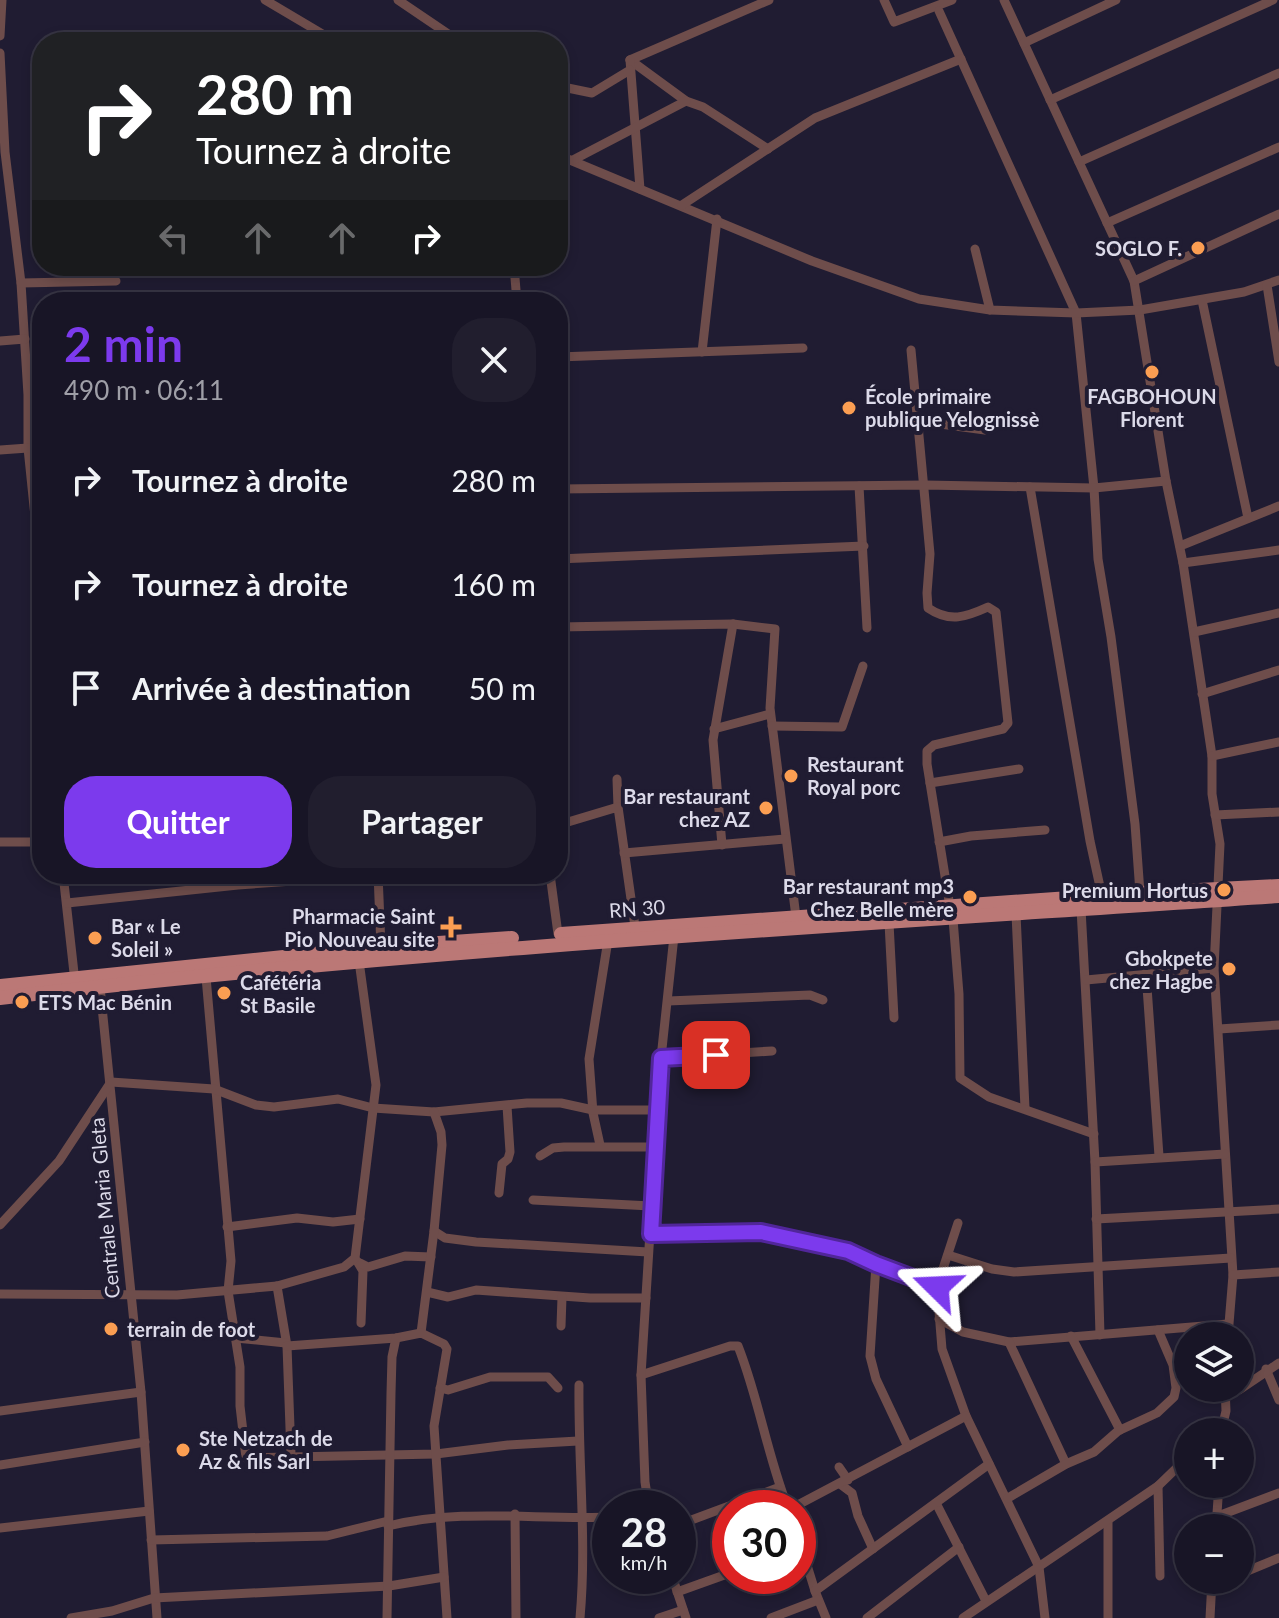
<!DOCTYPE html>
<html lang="fr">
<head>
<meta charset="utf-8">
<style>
	body { margin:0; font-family:Lato,sans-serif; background:#211e2e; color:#f1f3f6; height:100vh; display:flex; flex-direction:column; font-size:30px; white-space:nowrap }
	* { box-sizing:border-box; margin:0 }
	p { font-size:26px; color:#9f9fa7 }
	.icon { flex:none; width:44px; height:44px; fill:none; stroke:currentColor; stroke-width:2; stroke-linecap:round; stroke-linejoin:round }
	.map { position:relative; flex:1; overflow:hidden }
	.sheet { position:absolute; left:32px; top:292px; width:536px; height:592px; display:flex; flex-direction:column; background:#181526; border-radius:32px; box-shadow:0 4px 12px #0003,0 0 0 2px #363443 }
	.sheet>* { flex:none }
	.guide { position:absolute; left:32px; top:32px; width:536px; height:244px; border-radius:32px; box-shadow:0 4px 12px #0003,0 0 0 2px #363443; background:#202124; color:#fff; overflow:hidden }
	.controls { position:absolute; left:1174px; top:1322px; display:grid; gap:16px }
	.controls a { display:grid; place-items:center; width:80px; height:80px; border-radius:50%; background:#181526; box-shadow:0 4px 12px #0003,0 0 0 2px #363443; font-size:40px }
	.speed { position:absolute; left:592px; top:1490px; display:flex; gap:16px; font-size:40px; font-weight:700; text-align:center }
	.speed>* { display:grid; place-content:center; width:104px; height:104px; border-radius:50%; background:#181526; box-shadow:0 4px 12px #0003,0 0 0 2px #363443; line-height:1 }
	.speed small { font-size:20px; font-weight:400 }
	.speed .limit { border:12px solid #d22; background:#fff; color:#111 }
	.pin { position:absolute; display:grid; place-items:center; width:68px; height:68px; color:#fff; margin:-34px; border-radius:16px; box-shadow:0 4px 12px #0006 }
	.me { position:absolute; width:88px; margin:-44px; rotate:291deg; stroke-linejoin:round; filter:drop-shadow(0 0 6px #0008) }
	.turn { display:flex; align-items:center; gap:28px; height:168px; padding:0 32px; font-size:36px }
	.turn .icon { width:104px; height:104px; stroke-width:2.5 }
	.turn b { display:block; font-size:56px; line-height:68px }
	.lanes { display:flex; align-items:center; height:76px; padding:0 32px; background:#0003; justify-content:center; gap:40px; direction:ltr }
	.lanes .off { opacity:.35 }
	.round { display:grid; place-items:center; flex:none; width:84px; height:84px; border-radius:32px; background:#211e2e }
	.headline { display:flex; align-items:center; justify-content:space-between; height:136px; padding:0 32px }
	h1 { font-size:48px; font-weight:700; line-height:60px; color:#7c3aed }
	.primary-button { display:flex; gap:16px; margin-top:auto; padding:16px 32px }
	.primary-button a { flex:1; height:92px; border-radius:32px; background:#7c3aed; color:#fff; font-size:32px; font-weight:700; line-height:92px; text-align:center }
	.primary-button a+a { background:#211e2e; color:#f1f3f6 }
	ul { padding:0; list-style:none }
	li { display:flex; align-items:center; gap:24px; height:104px; padding:0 32px }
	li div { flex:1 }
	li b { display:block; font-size:30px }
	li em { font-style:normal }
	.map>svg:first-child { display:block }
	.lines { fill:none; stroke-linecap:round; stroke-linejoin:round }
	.minor { stroke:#6e4d4b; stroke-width:9 }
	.primary { stroke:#bb7876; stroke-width:14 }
	.route-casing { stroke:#51269a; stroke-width:20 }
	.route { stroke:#7c3aed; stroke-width:14 }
	.poi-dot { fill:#fb9e52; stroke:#201c32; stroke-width:3 }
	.labels { text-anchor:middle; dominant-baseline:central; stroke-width:8; stroke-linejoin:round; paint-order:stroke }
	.poi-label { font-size:20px; font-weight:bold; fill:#dcdae9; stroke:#201c32; text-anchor:start }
	.street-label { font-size:20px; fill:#dcdae9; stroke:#201c32 }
</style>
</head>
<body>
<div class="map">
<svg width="1279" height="1618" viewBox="0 0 1279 1618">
	<rect width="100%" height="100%" fill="#201c32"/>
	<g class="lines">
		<g class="minor">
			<polyline points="265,0 336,42"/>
			<polyline points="398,0 460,42"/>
			<polyline points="884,0 894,22 952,0"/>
			<polyline points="1004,0 1134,281 1166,481 1183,563 1212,756 1212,794 1220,844 1214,968 1233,1275 1228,1336"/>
			<polyline points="939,11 1076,313 1094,488 1098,559 1111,637 1135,824 1140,893"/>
			<polyline points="0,36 2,0"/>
			<polyline points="1024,43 1116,0"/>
			<polyline points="0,53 5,152 21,283 28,395 28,448 42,585"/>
			<polyline points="630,60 686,101 703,107 768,149"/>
			<polyline points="630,60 769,0"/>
			<polyline points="630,60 640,189"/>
			<polyline points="558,86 592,93 630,70"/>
			<polyline points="1050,100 1273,0"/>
			<polyline points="558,155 812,261 919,299 990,310 1076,313 1140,310 1244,292 1279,280"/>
			<polyline points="573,160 686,101"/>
			<polyline points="1079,162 1279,73"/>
			<polyline points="682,205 815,118 961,59"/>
			<polyline points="1107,223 1279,147"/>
			<polyline points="975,249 990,310"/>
			<polyline points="514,266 517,302"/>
			<polyline points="1134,281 1279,214"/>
			<polyline points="21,283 116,281"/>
			<polyline points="1267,285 1279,362"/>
			<polyline points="1202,300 1248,518"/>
			<polyline points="0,341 25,339"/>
			<path d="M911,350L930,554L927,593L928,608C950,623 966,617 988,607L996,612L1008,723L1003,729L934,745L927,751V764L950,907"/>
			<polyline points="702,352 717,219"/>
			<polyline points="558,357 803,348"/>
			<polyline points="918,421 985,430"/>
			<polyline points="0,450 28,448"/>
			<polyline points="859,486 867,628"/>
			<polyline points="1030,487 1090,841 1102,896"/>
			<polyline points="558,489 925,485 1094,488 1166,481"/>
			<polyline points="1180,546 1279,506"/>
			<polyline points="558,559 864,546"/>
			<polyline points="1183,563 1279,550"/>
			<polyline points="558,627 733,624 775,629 770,708 796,917"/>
			<polyline points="1194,632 1279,613"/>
			<polyline points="1202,694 1279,670"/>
			<polyline points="772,726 842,727 863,666"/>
			<polyline points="714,729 770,714"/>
			<polyline points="1212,756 1279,742"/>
			<polyline points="617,779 618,807"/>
			<polyline points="930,783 1019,769"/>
			<polyline points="1215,815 1279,812"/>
			<polyline points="558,825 618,807 635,927"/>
			<polyline points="0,842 42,842"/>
			<polyline points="939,842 971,836 1045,830"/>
			<polyline points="722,845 713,740 733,624"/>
			<polyline points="624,853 785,839"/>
			<polyline points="63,874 75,982"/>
			<polyline points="378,874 381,947"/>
			<polyline points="550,874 558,934"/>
			<polyline points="67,903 238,885 378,875"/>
			<polyline points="1081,909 1095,1162 1100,1335"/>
			<polyline points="1016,914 1025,1108"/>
			<polyline points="953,919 959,994 960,1078 989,1097 1094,1134"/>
			<polyline points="889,923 894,1018"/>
			<polyline points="1146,973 1159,1156"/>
			<polyline points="206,977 231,1261 228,1291 240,1367 240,1406 246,1458 436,1454 508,1445 578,1441"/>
			<polyline points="1086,980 1214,968"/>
			<polyline points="100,987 141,1392 157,1618"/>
			<polyline points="668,1001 810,995 823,1000"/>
			<polyline points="1219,1029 1279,1025"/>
			<polyline points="661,1058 772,1051"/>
			<polyline points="600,1145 593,1113 589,1059 608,940"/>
			<polyline points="540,1156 553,1148 564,1147 657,1147"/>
			<polyline points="1095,1162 1225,1154"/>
			<polyline points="499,1193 502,1164 508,1159 510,1152 507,1106"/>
			<polyline points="533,1200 651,1206"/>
			<polyline points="1096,1219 1279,1209"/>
			<polyline points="958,1223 937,1287 942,1349 966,1416 1039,1567 1045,1618"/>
			<polyline points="0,1225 59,1161 111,1082 214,1089 256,1105 274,1107 338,1099 373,1108 434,1112 527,1103 561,1103 593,1110 660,1110"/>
			<polyline points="227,1227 297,1218 333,1222 360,1219"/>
			<polyline points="434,1231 445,1238 476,1242 648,1252"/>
			<polyline points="651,1234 761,1232 848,1251 876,1264"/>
			<polyline points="948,1255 992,1269 1014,1272 1231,1258"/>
			<polyline points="357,1261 363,1271 361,1323"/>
			<polyline points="360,1263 368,1267 405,1256 431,1257"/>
			<polyline points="1233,1275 1279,1272"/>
			<polyline points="277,1286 287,1346 291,1455"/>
			<polyline points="427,1292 448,1297 476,1290 590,1298 646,1298"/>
			<polyline points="0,1294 177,1295 277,1286 344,1267 355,1258 376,1085 359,961"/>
			<polyline points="939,1319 963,1332 1009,1342 1228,1324"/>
			<polyline points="561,1326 562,1297"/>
			<polyline points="421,1333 434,1231 442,1145 441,1132 434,1112"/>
			<polyline points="1071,1336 1120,1430"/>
			<polyline points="236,1338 286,1343"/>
			<polyline points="1009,1342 1066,1464"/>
			<polyline points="287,1346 396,1338 421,1333 444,1344 447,1349 434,1426 447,1618"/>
			<polyline points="1266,1369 1279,1400"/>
			<path d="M641,1375L730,1346H738C759,1399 767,1455 788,1508"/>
			<path d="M579,1385C578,1463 587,1541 580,1618"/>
			<polyline points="440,1388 448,1390 490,1377 548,1377 558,1388"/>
			<polyline points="1225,1390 1239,1390 1279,1363"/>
			<polyline points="0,1411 141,1392"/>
			<polyline points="1221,1432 1226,1411 1225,1388"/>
			<polyline points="908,1447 876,1379 870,1356 876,1264 937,1287"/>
			<polyline points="0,1465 145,1442"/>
			<polyline points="839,1467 848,1480"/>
			<polyline points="840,1484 852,1493 858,1516 873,1549"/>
			<polyline points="1158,1486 1160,1576"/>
			<polyline points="1008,1498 1066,1464 1094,1452 1118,1431 1157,1413 1174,1397 1176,1388 1173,1365 1158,1330"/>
			<polyline points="936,1503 986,1601"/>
			<polyline points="649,1508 645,1482 641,1375 661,1058 674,936"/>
			<polyline points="792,1508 966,1416"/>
			<polyline points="515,1514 516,1618"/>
			<polyline points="1218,1516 1279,1493"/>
			<polyline points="1108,1521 1108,1618"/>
			<polyline points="678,1525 780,1487"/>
			<path d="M388,1526C462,1508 535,1520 610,1517"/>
			<polyline points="0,1528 149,1511"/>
			<polyline points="1216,1528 1219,1484"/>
			<polyline points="798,1536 815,1591 826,1618"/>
			<polyline points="151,1540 327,1536 388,1521"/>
			<polyline points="1240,1574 1279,1558"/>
			<polyline points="672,1576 686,1618"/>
			<polyline points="1211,1586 1226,1580"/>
			<polyline points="815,1591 989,1464"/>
			<polyline points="677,1592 730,1573"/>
			<polyline points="71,1618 112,1611 154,1598 389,1586 444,1577"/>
			<polyline points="387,1618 391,1393 392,1357 396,1338"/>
			<polyline points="659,1618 683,1610"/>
			<polyline points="771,1618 818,1600"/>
			<polyline points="867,1618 959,1547"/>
			<polyline points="963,1618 1158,1486 1188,1457"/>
			<polyline points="1210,1618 1212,1580"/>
		</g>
		<g class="primary">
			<polyline points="561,934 1140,893 1279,886"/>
			<polyline points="0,986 381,947 512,938"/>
			<path d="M0,998C425,948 852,925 1279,896"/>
		</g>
	</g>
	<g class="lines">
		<defs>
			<polyline id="route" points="716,1055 661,1058 651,1234 761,1232 848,1251 876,1264 937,1287"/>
		</defs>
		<use href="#route" class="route-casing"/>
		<use href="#route" class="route"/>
	</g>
	<g class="poi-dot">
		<circle cx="1198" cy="248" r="8"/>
		<circle cx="1152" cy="372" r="8"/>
		<circle cx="849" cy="408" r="8"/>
		<circle cx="791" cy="776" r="8"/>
		<circle cx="766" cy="808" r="8"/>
		<circle cx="1224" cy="890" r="8"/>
		<circle cx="970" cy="897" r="8"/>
		<path d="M447 915h8v8h8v8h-8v8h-8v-8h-8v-8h8z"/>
		<circle cx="95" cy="938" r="8"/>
		<circle cx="1229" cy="969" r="8"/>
		<circle cx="224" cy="993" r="8"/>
		<circle cx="22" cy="1002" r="8"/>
		<circle cx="111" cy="1329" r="8"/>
		<circle cx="183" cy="1450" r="8"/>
	</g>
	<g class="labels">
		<g class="poi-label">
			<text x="1182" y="248" text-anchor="end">SOGLO F.</text>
			<text x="865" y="396">École primaire<tspan x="865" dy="23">publique Yelognissè</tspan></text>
			<text x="1152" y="396" text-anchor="middle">FAGBOHOUN<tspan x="1152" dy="23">Florent</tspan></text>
			<text x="807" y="764">Restaurant<tspan x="807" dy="23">Royal porc</tspan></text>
			<text x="750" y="796" text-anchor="end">Bar restaurant<tspan x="750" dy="23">chez AZ</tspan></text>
			<text x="954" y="886" text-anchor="end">Bar restaurant mp3<tspan x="954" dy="23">Chez Belle mère</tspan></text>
			<text x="1208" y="890" text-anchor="end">Premium Hortus</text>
			<text x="435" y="916" text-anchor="end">Pharmacie Saint<tspan x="435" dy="23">Pio Nouveau site</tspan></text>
			<text x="111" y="926">Bar « Le<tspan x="111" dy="23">Soleil »</tspan></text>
			<text x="1213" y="958" text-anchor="end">Gbokpete<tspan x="1213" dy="23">chez Hagbe</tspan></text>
			<text x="240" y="982">Cafétéria<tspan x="240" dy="23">St Basile</tspan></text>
			<text x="38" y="1002">ETS Mac Bénin</text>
			<text x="127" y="1329">terrain de foot</text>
			<text x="199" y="1438">Ste Netzach de<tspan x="199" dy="23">Az &amp; fils Sarl</tspan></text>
		</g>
		<g class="street-label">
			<text transform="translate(637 908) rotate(-4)">RN 30</text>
			<text transform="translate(104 1208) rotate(-95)">Centrale Maria Gleta</text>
		</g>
	</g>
</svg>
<div class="controls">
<a><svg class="icon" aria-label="layers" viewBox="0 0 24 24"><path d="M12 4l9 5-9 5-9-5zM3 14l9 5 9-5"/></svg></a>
<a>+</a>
<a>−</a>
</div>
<div class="speed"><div>28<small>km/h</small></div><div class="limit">30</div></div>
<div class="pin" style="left:716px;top:1055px;background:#d93025"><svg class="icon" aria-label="arrive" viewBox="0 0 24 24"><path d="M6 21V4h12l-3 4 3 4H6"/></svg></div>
<svg class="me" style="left:937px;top:1287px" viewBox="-20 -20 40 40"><path d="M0-17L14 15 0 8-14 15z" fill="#7c3aed" stroke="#fff" stroke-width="4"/></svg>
<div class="guide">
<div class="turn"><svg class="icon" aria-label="right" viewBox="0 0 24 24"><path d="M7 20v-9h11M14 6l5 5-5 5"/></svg><div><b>280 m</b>Tournez à droite</div></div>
<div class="lanes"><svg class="icon off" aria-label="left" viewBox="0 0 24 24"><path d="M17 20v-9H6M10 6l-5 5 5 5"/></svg><svg class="icon off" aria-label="ahead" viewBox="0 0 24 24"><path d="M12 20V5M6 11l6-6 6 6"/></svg><svg class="icon off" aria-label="ahead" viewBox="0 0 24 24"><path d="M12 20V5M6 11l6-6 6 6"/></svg><svg class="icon" aria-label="right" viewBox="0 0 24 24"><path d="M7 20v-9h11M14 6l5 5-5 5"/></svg></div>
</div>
<section class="sheet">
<div class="headline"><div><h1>2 min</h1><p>490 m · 06:11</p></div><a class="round"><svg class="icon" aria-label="close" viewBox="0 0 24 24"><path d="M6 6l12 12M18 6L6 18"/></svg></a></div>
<ul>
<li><svg class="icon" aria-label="right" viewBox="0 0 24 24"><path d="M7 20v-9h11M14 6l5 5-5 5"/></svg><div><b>Tournez à droite</b></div><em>280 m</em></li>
<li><svg class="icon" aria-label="right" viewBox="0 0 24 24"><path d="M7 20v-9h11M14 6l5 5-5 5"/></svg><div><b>Tournez à droite</b></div><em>160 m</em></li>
<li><svg class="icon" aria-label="arrive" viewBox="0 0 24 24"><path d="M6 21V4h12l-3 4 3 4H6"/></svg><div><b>Arrivée à destination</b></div><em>50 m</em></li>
</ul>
<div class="primary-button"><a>Quitter</a><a>Partager</a></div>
</section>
</div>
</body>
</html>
